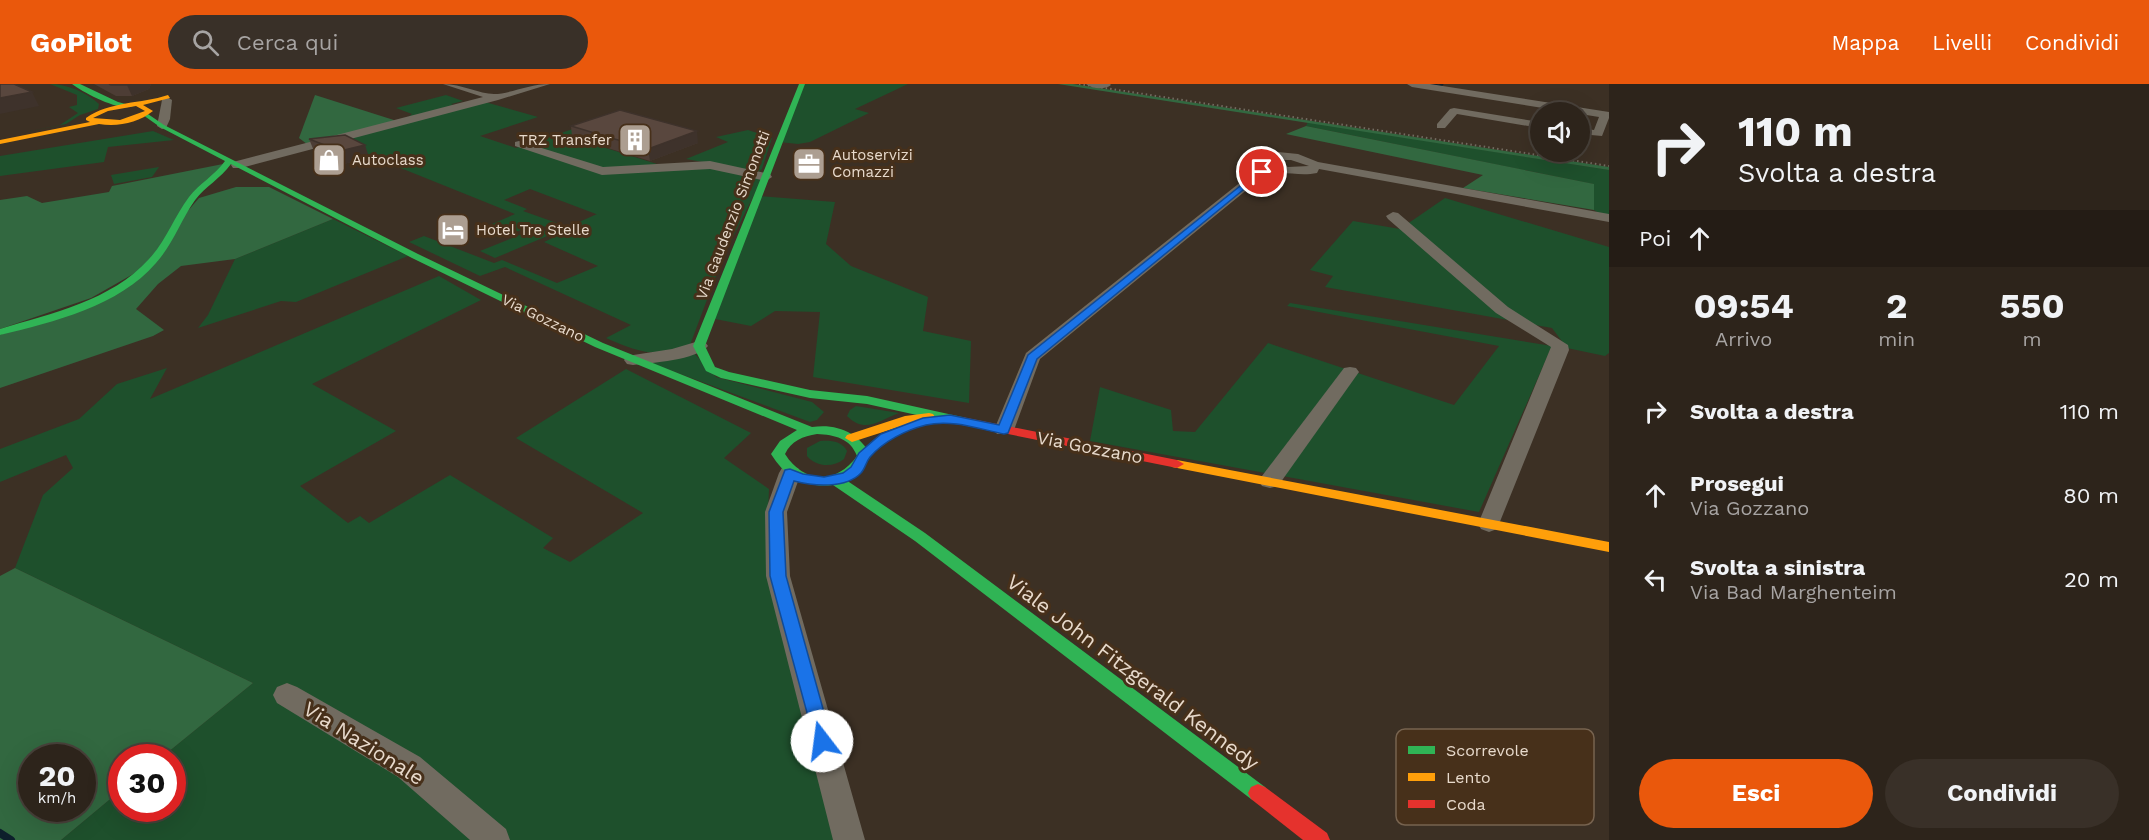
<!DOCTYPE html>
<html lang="it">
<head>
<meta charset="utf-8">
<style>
	body { margin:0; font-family:"Work Sans",sans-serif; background:#393028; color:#f1f3f6; height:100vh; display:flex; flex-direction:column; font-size:22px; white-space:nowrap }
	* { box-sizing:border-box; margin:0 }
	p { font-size:20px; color:#a7a4a3 }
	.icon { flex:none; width:33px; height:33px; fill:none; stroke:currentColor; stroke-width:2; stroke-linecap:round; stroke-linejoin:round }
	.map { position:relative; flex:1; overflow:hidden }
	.drawer { display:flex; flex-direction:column; background:#2d241b; width:540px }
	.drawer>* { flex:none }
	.banner { background:#2d241b; color:#f1f3f6; overflow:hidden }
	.tools { position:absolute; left:1530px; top:18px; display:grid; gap:12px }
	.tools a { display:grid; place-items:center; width:60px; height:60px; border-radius:50%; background:#2d241b; box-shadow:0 6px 24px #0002,0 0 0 2px #48413a; font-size:30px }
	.speed { position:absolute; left:18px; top:660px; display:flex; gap:12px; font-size:30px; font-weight:700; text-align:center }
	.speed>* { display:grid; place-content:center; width:78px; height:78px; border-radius:50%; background:#2d241b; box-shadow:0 6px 24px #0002,0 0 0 2px #48413a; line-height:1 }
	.speed small { font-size:15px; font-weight:400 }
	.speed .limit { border:9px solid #d22; background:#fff; color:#111 }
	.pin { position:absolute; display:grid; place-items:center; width:51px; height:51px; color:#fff; margin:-26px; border:3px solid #fff; border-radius:50%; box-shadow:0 2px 6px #0007 }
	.me { position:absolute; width:66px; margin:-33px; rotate:345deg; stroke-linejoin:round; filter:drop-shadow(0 0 4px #0008) }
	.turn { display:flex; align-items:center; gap:21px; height:126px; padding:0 30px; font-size:27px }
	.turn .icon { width:78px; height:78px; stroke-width:2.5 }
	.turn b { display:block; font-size:42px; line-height:51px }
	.then { display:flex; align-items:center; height:57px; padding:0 30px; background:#0003; gap:12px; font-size:22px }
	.eta { display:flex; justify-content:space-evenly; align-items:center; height:102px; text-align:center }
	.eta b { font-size:36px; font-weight:700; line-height:42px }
	.action { display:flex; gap:12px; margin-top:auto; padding:12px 30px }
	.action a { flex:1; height:69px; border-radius:36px; background:#ea580c; color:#fff; font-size:24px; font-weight:700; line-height:69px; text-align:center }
	.action a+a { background:#393028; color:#f1f3f6 }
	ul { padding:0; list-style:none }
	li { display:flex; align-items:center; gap:18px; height:84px; padding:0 30px }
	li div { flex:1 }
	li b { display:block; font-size:22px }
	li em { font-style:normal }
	header { display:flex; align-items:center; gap:36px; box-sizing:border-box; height:84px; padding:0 30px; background:#ea580c; color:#fff }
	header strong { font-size:28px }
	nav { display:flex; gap:33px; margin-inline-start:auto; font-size:21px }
	.search { width:420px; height:54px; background:#393028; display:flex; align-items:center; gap:15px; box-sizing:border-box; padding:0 21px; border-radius:33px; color:#a7a4a3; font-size:22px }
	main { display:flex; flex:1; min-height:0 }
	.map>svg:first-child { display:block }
	.green { fill:#1e502c; fill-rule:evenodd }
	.forest { fill:#326840; fill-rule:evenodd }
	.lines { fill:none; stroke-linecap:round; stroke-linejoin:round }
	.stream-far1 { stroke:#0d1f2b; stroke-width:3 }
	.stream { stroke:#0d1f2b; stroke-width:8 }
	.street { fill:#716b60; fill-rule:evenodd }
	.fast { fill:#30b455; fill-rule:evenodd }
	.slow { fill:#ff9f0a; fill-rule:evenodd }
	.jam { fill:#e5322d; fill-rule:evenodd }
	.rail { stroke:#726c61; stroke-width:2; stroke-dasharray:1.5 3; stroke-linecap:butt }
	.wall { fill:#4d3d35 }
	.shaded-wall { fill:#3e322b }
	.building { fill:#59473e; stroke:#3e322b; stroke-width:1.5 }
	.route { fill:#1a73e8; stroke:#114b97; stroke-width:1.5 }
	.labels { text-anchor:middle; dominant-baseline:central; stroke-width:6; stroke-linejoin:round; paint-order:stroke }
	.far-poi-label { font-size:15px; fill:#e8dacc; stroke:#47301a; text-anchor:start }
	.far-street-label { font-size:15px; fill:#e8dacc; stroke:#47301a }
	.street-label { font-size:18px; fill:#e8dacc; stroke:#47301a }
	.near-street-label { font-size:21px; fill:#e8dacc; stroke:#47301a }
	.key { fill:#47301a; stroke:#77634f; stroke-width:1.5 }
	.key-label { font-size:16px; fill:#e8dacc }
</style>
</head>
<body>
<header>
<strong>GoPilot</strong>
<div class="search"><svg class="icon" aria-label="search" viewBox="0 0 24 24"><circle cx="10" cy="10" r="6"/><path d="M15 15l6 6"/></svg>Cerca qui</div>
<nav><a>Mappa</a><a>Livelli</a><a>Condividi</a></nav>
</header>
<main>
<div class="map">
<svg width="1609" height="756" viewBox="0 0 1609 756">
	<rect width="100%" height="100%" fill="#3c3024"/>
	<g class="green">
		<path d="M50,0C67,0 86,8 99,20L98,25L80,31L66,40L21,49L60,41L78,29L69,23L77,21V11Z"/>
		<polygon points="802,0 908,0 855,25 869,29 810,58 798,60 779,58"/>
		<polygon points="446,11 463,17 451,20 458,23 408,33 412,30 396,24"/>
		<path d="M485,18L538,33L480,52L516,64L582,42L574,54L676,86L722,84L744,93L762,95L723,173L690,261C660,276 635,267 606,254L631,241L505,183L480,192L409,158L424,152L494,179L502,176L557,199L598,182L544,158L563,149L537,140L500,154L478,146L515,130L336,58ZM530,105L596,130H597L568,143L523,127L527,125L504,116Z"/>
		<polygon points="1308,38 1609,86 1609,136 1594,126 1593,100 1306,42"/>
		<polygon points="748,46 772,54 762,85 758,88 686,75 728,58 716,53"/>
		<polygon points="153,47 174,56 108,63 104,78 0,92 0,72"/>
		<polygon points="159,83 152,93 114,100 111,91"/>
		<polygon points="759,112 835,118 826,160 851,182 928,213 923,247 971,257 969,319 813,293 820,228 775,227 751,242 710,234"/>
		<polygon points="1445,114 1609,163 1609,269 1605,272 1567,264 1552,244 1325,203 1333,192 1310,186 1353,137 1400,145"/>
		<polygon points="333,135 408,172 296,218 281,217 198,244 208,231 235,175"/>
		<polygon points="537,144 552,150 495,174 480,167"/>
		<polygon points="439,192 481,216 312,300 396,347 300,402 348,439 360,432 369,439 450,391 553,454 543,464 570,478 643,429 516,354 626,285 751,349 724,374 769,405 767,454 841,756 61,756 121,706 122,724 172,724 172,674 162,673 253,599 15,484 43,411 73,384 66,371 0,398 0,365 79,335 117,300 167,284 150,315"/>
		<polygon points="1290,219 1552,262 1479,428 1090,357 1100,303 1171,326 1173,347 1195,348 1268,259 1454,321 1499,262 1287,222"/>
		<polygon points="694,269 716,293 812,318 824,328 817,336 810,338 651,279"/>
		<path d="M856,322L899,329C878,337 865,350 847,332L850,326Z"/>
		<path d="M820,357C830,356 842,357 847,367L844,375C833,384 816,383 807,372V364Z"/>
	</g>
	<g class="forest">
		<polygon points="1058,0 1073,0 1609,83 1609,86"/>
		<polygon points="315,11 400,38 307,60 299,54"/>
		<polygon points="1306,42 1594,100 1594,126 1463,104 1483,91 1286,50"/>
		<polygon points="223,80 142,185 91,214 0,245 0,116 27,112 42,119 109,108 112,102"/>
		<polygon points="236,103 269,103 333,135 235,175 181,182 158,200 136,225 164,246 153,252 0,304 0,251 119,207 199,114"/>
		<path d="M15,484L253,599L162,673L122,674L121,706L61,756H0V492ZM32,674H82V724H32Z"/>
	</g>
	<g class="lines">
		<polyline class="stream-far1" points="1418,0 1440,2 1442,0"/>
		<polyline class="stream" points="0,749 11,756"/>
		<g class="street">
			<path d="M443,0C462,0 479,10 494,10C510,10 529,0 550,0L498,16L241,84H233L231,81L233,78L483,13Z"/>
			<path d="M1086,0H1110L1111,1C1105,6 1092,5 1086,0Z"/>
			<polygon points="1407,0 1430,0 1609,28 1609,34 1602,52 1580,50 1580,44 1594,46 1599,33 1412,3"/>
			<polygon points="167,13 172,16 170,35 166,44 162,45 157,42 162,16"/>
			<polygon points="1454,24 1540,38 1540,44 1457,30 1445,44 1437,44 1437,40 1450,25"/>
			<polygon points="519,57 603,83 710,77 770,90 772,93 766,97 710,85 602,91 515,62 515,58"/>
			<path d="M1278,68L1298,70L1318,78L1609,130V138L1319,85L1317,89C1299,93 1283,86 1265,91L1040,275L1014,346L1011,350H997L994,346L1026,269L1257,85L1267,83L1261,76L1268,71ZM1276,76H1291L1309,82L1288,83L1274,77Z"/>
			<polygon points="1393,128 1398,129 1508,223 1568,261 1569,266 1497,445 1489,448 1481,445 1478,440 1551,263 1496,229 1388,135 1386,132"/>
			<path d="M699,257L705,258L708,262C697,276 651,279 633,281L627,280L624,276L627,272L672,265Z"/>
			<polygon points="1350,283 1356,284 1359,288 1278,402 1270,404 1262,402 1259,397 1262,392 1344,284"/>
			<polygon points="790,382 798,384 801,389 787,428 790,492 865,756 833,756 766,492 765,428 779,389 782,384"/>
			<polygon points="287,599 297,603 420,673 506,745 510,756 470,756 398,693 277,619 273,611 277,603"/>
		</g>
		<g class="fast">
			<path d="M72,0H80L118,18L133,22C120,28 84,9 72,0Z"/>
			<polygon points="799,0 805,0 705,262 715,283 729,288 810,306 867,312 962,333 966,334 968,337 966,340 962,341 867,320 810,314 721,294 706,287 693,262"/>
			<path d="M145,28L164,41L418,170L603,259L812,343C837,339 860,349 871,372L861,386L846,396L925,449L1265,703L1268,709L1265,715L1258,718L1251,715L915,457L833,401C805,404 786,394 771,370L780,357L797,346L595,263L412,174L231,80C221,94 205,103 195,116C181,136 173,160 156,179C119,222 54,238 0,251V245C52,229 111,217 149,175C166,157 174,133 189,113C199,100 215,91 225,77L160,43L143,31ZM817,350C835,351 850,354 857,372C836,401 804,400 785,370C791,357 803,352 817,350Z"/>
		</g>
		<g class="slow">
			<path d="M168,11L170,14L143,21L153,27C138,39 118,43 99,40L0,60V56L90,38L86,36V34C110,17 141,20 168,11ZM136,22L145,27L120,36L93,34L108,27Z"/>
			<polygon points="929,329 933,330 935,333 933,336 911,339 852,358 845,354 847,351 905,332"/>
			<polygon points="1177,376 1609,458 1609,468 1172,383 1170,380 1172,377"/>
		</g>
		<g class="jam">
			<polygon points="962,333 1177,376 1184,380 1177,384 958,340 956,337 958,334"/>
			<polygon points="1258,700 1265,703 1327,749 1330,756 1303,756 1251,715 1248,709 1251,703"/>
		</g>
		<polyline class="rail" points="1079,0 1609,82"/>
	</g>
	<g class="wall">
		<polygon points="94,0 151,0 149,5 132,12 116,12"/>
		<polygon points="571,42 698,59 650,77 572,53"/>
		<polygon points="309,55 369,73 344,80 314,67"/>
	</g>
	<g class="shaded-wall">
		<polygon points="131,0 151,0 149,5 132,12 127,1"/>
		<polygon points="32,8 39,22 0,30 0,14"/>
		<polygon points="697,47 698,59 650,77 648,65"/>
		<polygon points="365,61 369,73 344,80 340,67"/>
	</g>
	<g class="building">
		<polygon points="0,0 14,0 32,8 0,14"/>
		<polygon points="109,0 131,0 127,1 111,1"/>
		<polygon points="620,26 697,47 648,65 571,42"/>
		<polygon points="345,51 365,61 340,67 309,55"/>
	</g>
	<path class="route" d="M1259,87L1265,88L1037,275L1008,349L1004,350C979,345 952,335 926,341C906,346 884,357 870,373C866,378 865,385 861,389C846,405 813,402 794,397L783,428L786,492L832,657L829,662L822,665L816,662L770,492L769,428L785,386L790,385L803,390L824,393L843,389L851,383L859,369L881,350L923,334L950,331L999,341L1028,271Z"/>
	<defs>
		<symbol id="building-square" viewBox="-11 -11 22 22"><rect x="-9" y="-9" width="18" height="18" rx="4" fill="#ac9e91" stroke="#47301a"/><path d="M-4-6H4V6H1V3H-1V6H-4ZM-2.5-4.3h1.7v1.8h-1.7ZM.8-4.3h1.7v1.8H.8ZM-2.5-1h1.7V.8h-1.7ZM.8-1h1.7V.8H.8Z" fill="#fff"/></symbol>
		<symbol id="shop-square" viewBox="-11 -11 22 22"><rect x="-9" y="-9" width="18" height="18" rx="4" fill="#ac9e91" stroke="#47301a"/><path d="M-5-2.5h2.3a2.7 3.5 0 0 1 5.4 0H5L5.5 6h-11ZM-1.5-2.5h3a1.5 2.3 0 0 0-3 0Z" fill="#fff"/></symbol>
		<symbol id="office-square" viewBox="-11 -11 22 22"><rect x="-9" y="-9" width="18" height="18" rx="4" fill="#ac9e91" stroke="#47301a"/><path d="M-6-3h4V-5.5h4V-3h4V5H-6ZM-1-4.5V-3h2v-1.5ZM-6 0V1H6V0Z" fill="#fff"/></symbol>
		<symbol id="hotel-square" viewBox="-11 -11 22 22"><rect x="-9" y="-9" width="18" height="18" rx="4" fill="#ac9e91" stroke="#47301a"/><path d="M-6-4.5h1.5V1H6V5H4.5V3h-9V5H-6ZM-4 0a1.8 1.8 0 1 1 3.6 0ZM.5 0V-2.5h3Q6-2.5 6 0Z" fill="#fff"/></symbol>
	</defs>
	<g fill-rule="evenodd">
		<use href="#building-square" x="616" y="37" width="38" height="38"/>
		<use href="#shop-square" x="310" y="57" width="38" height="38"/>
		<use href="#office-square" x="790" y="61" width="38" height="38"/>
		<use href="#hotel-square" x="434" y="127" width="38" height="38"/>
	</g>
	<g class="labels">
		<g class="far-poi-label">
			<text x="612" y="56" text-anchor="end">TRZ Transfer</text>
			<text x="832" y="71">Autoservizi<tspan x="832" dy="17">Comazzi</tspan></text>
			<text x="352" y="76">Autoclass</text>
			<text x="476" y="146">Hotel Tre Stelle</text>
		</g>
		<g class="far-street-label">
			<text transform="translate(733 131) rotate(-69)">Via Gaudenzio Simonotti</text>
			<text transform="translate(543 234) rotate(26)">Via Gozzano</text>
		</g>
		<g class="street-label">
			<text transform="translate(1090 363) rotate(11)">Via Gozzano</text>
		</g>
		<g class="near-street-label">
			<text transform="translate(1133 588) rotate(37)">Viale John Fitzgerald Kennedy</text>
			<text transform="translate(364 659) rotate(32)">Via Nazionale</text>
		</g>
	</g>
	<rect x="1396" y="645" width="198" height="96" rx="9" class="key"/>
	<rect x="1408" y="662" width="27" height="8" fill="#30b455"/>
	<rect x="1408" y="689" width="27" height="8" fill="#ff9f0a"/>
	<rect x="1408" y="716" width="27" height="8" fill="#e5322d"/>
	<g class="key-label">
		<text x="1446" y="672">Scorrevole</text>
		<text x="1446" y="699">Lento</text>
		<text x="1446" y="726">Coda</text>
	</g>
</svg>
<div class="tools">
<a><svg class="icon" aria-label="sound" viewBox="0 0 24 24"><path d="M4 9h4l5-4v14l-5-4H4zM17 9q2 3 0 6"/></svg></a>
</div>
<div class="speed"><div>20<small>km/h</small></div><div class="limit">30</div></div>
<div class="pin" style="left:1262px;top:88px;background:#d93025"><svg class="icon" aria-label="arrive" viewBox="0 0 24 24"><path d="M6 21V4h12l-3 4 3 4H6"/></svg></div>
<svg class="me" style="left:822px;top:657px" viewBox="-20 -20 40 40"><circle r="19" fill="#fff"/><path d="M0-13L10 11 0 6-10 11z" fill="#1a73e8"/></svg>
</div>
<section class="drawer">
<div class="banner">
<div class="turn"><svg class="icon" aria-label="right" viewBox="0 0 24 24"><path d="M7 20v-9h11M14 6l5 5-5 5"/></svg><div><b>110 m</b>Svolta a destra</div></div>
<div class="then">Poi<svg class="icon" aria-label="ahead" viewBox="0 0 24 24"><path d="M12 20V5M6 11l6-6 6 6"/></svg></div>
</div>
<div class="eta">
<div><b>09:54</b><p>Arrivo</p></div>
<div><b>2</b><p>min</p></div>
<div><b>550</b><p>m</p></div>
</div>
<ul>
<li><svg class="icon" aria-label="right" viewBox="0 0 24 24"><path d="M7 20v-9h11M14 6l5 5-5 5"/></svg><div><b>Svolta a destra</b></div><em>110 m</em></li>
<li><svg class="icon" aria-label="ahead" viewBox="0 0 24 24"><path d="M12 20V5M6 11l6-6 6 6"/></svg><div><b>Prosegui</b><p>Via Gozzano</p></div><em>80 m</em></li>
<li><svg class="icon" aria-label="left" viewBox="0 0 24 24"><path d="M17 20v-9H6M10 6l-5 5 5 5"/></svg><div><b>Svolta a sinistra</b><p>Via Bad Marghenteim</p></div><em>20 m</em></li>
</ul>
<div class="action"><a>Esci</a><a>Condividi</a></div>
</section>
</main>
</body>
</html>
